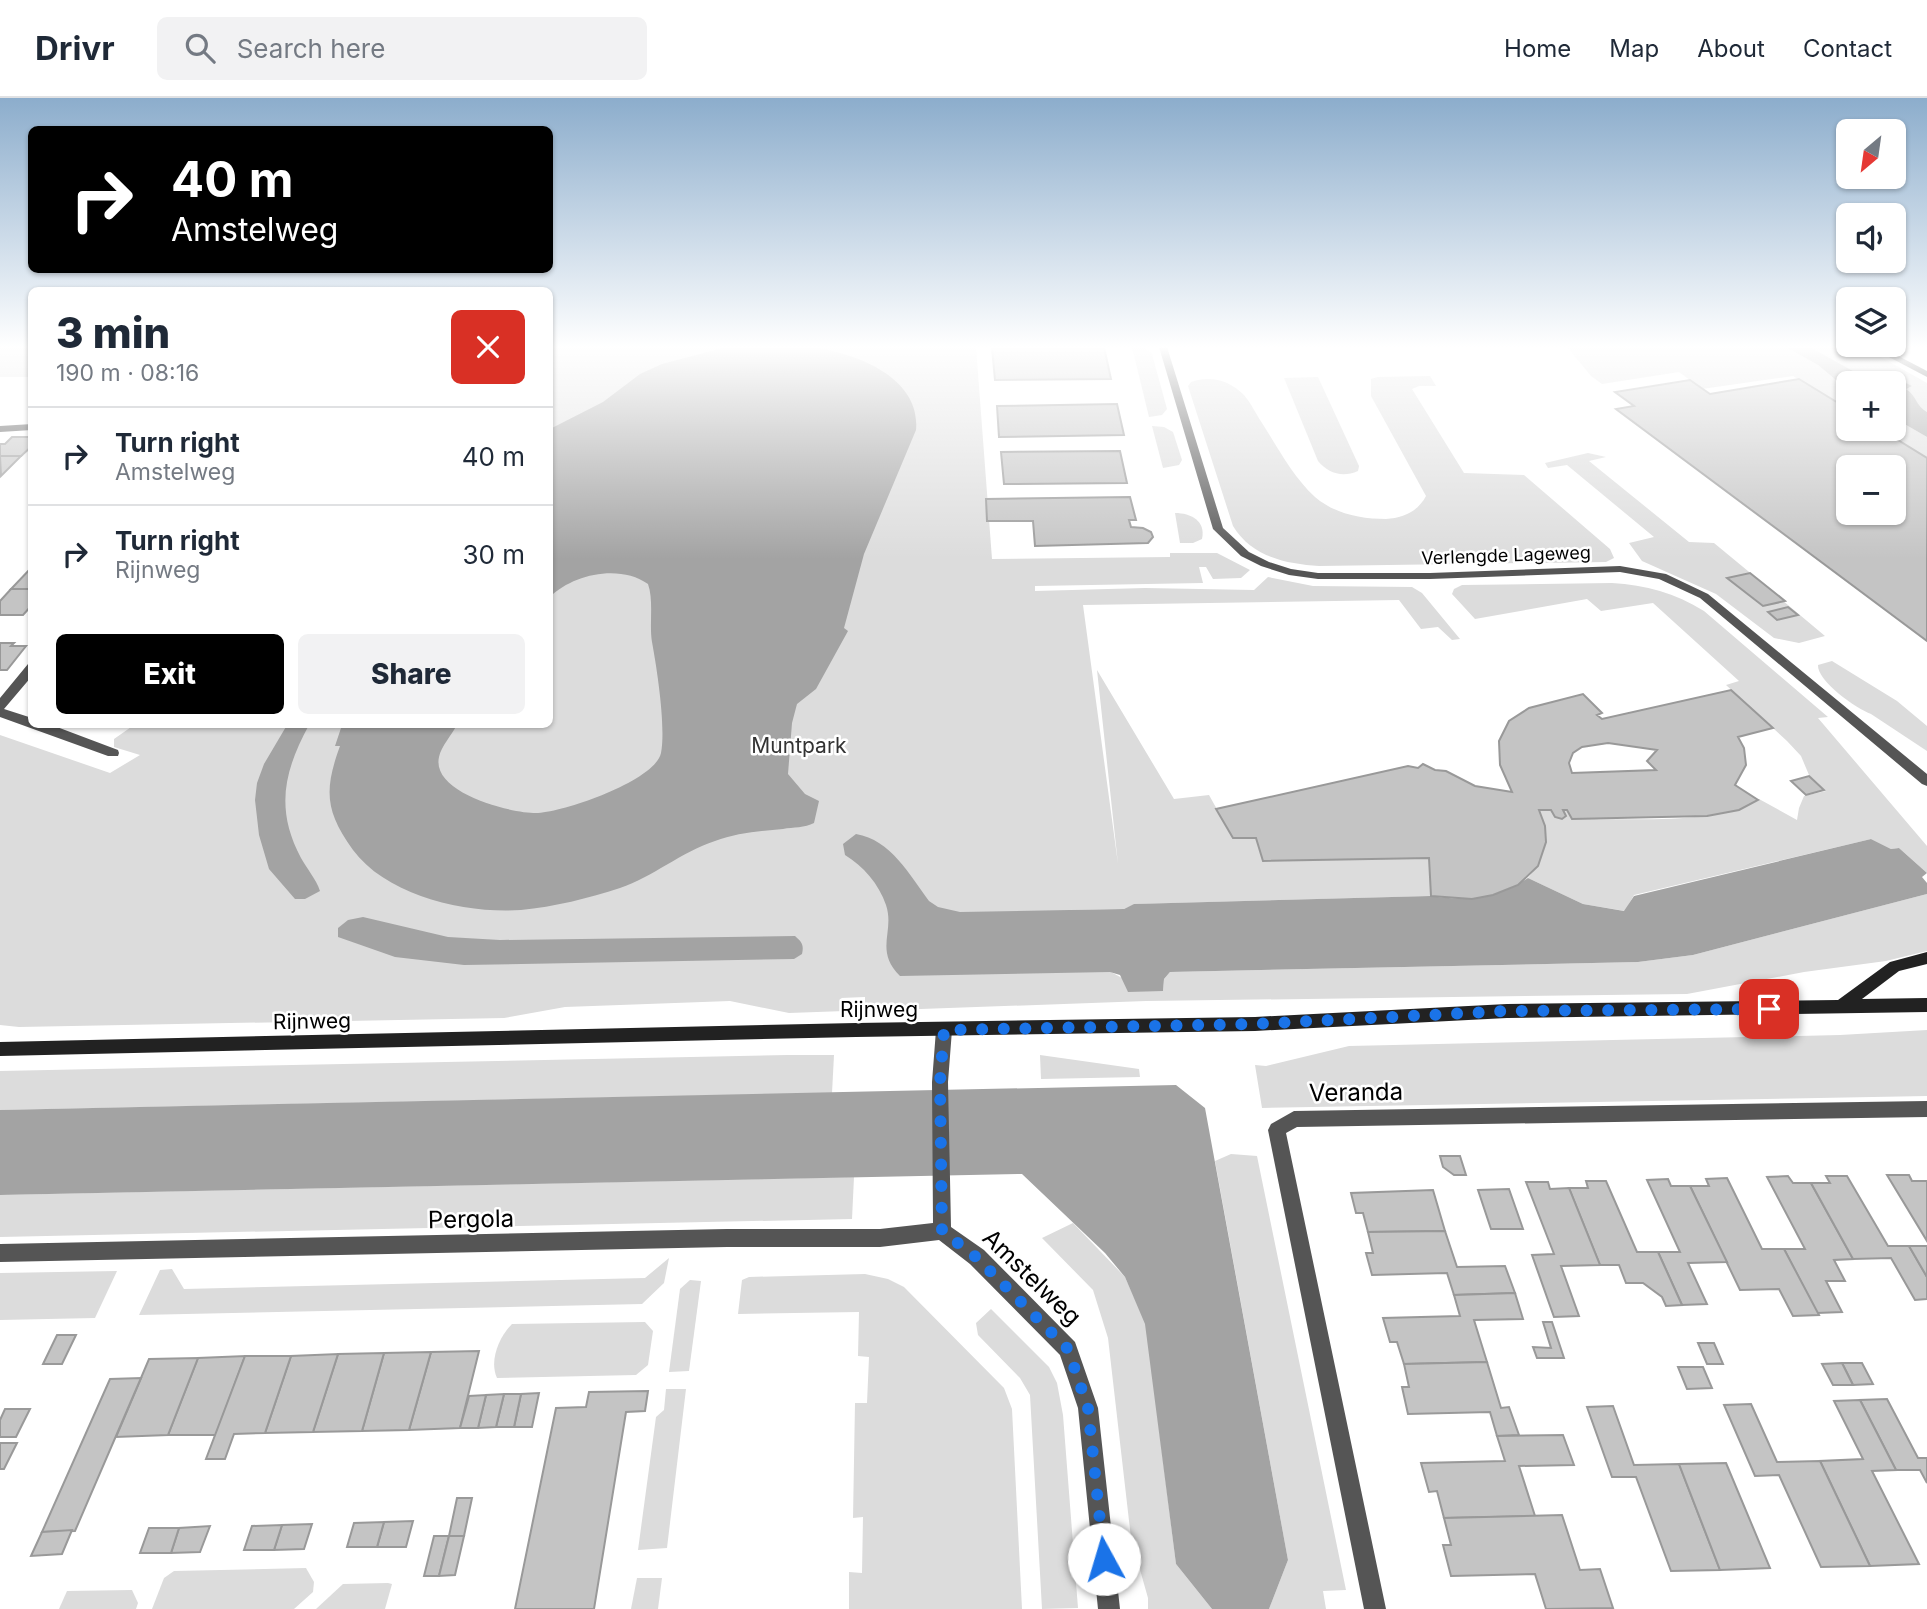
<!DOCTYPE html>
<html lang="en">
<head>
<meta charset="utf-8">
<style>
	body { margin:0; font-family:Inter,sans-serif; background:#f2f2f3; color:#1f2937; height:100vh; display:flex; flex-direction:column; font-size:26px; white-space:nowrap }
	* { box-sizing:border-box; margin:0 }
	p { font-size:23px; color:#747a83 }
	.icon { flex:none; width:38px; height:38px; fill:none; stroke:currentColor; stroke-width:2; stroke-linecap:round; stroke-linejoin:round }
	.map { position:relative; flex:1; overflow:hidden }
	.details { position:absolute; left:28px; top:189px; width:525px; height:441px; display:flex; flex-direction:column; background:#fff; border-radius:10px; box-shadow:0 2px 5px #0004 }
	.details>* { flex:none }
	.hud { position:absolute; left:28px; top:28px; width:525px; height:147px; border-radius:10px; box-shadow:0 2px 5px #0004; background:#000; color:#fff; overflow:hidden }
	.needle { width:46px; rotate:209deg }
	.buttons { position:absolute; left:1836px; top:21px; display:grid; gap:14px }
	.buttons a { display:grid; place-items:center; width:70px; height:70px; border-radius:10px; background:#fff; box-shadow:0 2px 5px #0004; font-size:35px }
	.pin { position:absolute; display:grid; place-items:center; width:60px; height:60px; color:#fff; margin:-30px; border-radius:14px; box-shadow:0 4px 10px #0006 }
	.me { position:absolute; width:77px; margin:-38px; rotate:354deg; stroke-linejoin:round; filter:drop-shadow(0 0 5px #0008) }
	.turn { display:flex; align-items:center; gap:24px; height:147px; padding:0 28px; font-size:32px }
	.turn .icon { width:91px; height:91px; stroke-width:2.5 }
	.turn b { display:block; font-size:49px; line-height:60px }
	.round { display:grid; place-items:center; flex:none; width:74px; height:74px; border-radius:10px; background:#f2f2f3 }
	.overview { display:flex; align-items:center; justify-content:space-between; height:119px; padding:0 28px }
	h1 { font-size:42px; font-weight:800; line-height:52px }
	.button { display:flex; gap:14px; margin-top:auto; padding:14px 28px }
	.button a { flex:1; height:80px; border-radius:10px; background:#000; color:#fff; font-size:28px; font-weight:800; line-height:80px; text-align:center }
	.button a+a { background:#f2f2f3; color:#1f2937 }
	ul { padding:0; list-style:none }
	li { display:flex; align-items:center; gap:21px; height:98px; padding:0 28px; border-top:2px solid #e0e1e3 }
	li div { flex:1 }
	li b { display:block; font-size:26px }
	li em { font-style:normal }
	header { display:flex; align-items:center; gap:42px; box-sizing:border-box; height:98px; padding:0 35px; background:#fff; border-bottom:2px solid #e0e1e3 }
	header strong { font-size:33px }
	nav { display:flex; gap:38px; margin-inline-start:auto; font-size:24px }
	.search { width:490px; height:63px; background:#f2f2f3; display:flex; align-items:center; gap:18px; box-sizing:border-box; padding:0 24px; border-radius:10px; color:#747a83; font-size:26px }
	.map>svg:first-child { display:block }
	.green { fill:#dcdcdc }
	.water { fill:#a3a3a3 }
	.building { fill:#c4c4c4; stroke:#999; stroke-width:2; fill-rule:evenodd }
	.lines { fill:none; stroke-linecap:round; stroke-linejoin:round }
	.street { fill:#555; fill-rule:evenodd }
	.secondary { fill:#222; fill-rule:evenodd }
	.route { stroke:#1a73e8; stroke-width:12; stroke-dasharray:0 21.6 }
	.labels { text-anchor:middle; dominant-baseline:central; stroke-width:5; stroke-linejoin:round; paint-order:stroke }
	.far-street-label { font-size:18px; fill:#000; stroke:#fff }
	.park-label { font-size:21px; fill:#333; stroke:#fff }
	.street-label { font-size:21px; fill:#000; stroke:#fff }
	.near-street-label { font-size:24px; fill:#000; stroke:#fff }
</style>
</head>
<body>
<header>
<strong>Drivr</strong>
<div class="search"><svg class="icon" aria-label="search" viewBox="0 0 24 24"><circle cx="10" cy="10" r="6"/><path d="M15 15l6 6"/></svg>Search here</div>
<nav><a>Home</a><a>Map</a><a>About</a><a>Contact</a></nav>
</header>
<div class="map">
<svg width="1927" height="1511" viewBox="0 0 1927 1511">
	<rect width="100%" height="100%" fill="#fff"/>
	<g class="green">
		<rect x="0" y="249" width="31" height="30"/>
		<polygon points="550,249 976,249 992,461 1170,459 1170,455 1217,455 1250,472 1241,480 1213,481 1206,469 1199,469 1203,485 1035,488 1035,493 1145,490 1254,492 1268,479 1313,488 1412,489 1422,495 1460,541 1452,542 1438,529 1421,531 1399,502 1083,507 1118,766 1097,572 1174,701 1209,697 1233,740 1256,740 1263,763 1429,760 1431,798 1135,806 1124,811 1069,812 1076,874 1111,874 1146,893 1163,893 1164,881 1170,874 1638,864 1693,857 1927,796 1927,853 1886,863 1804,874 1687,896 1146,903 865,913 865,899 841,900 845,904 845,913 789,915 730,903 565,909 504,920 19,929 0,927 0,637 110,675 140,657 114,649 114,641 134,627 550,626"/>
		<polygon points="1132,249 1145,250 1152,256 1167,311 1162,317 1149,319"/>
		<polygon points="1567,249 1786,249 1818,267 1848,292 1848,311 1793,278 1702,291 1679,274 1602,286 1591,278"/>
		<path d="M1810,249H1863L1927,285V314C1916,308 1915,297 1905,290L1911,288L1898,281L1890,282L1881,277L1853,273Z"/>
		<path d="M1430,278L1436,288H1419L1412,291L1464,375L1524,377L1610,451L1614,460L1606,464L1319,468C1286,466 1252,459 1233,428L1188,288L1191,284C1209,277 1230,282 1244,297C1251,305 1256,316 1262,325C1278,350 1293,379 1315,399C1335,416 1361,421 1386,421C1404,420 1418,413 1426,398L1371,298V281L1378,279Z"/>
		<path d="M1318,279L1359,368L1358,373C1342,380 1328,375 1318,363L1284,280Z"/>
		<polygon points="1894,320 1927,339 1927,360 1880,331 1894,331"/>
		<polygon points="1152,328 1164,329 1173,334 1182,362 1179,367 1163,370"/>
		<polygon points="1588,355 1606,359 1589,363 1689,444 1714,445 1754,478 1731,482 1760,506 1782,502 1825,538 1799,545 1774,540 1716,496 1642,463 1629,445 1654,439 1567,367 1548,370 1545,365"/>
		<path d="M1175,415C1191,415 1206,423 1202,441L1193,445H1180Z"/>
		<path d="M1612,485C1646,487 1675,495 1704,513L1828,619L1818,620L1927,748V775L1899,750L1891,751L1871,741L1634,797L1625,813L1583,806L1528,780C1546,760 1551,737 1539,712H1551L1555,718L1561,721L1566,718L1563,712H1567L1572,721C1619,720 1723,728 1759,701L1797,722L1799,710L1804,698L1826,693L1809,677L1801,658L1787,643L1726,587L1739,583L1653,505L1601,513L1587,501L1475,521L1452,496L1454,491L1462,487Z"/>
		<path d="M1832,563L1897,603L1927,628V653L1871,616C1857,611 1817,583 1818,567Z"/>
		<polygon points="1927,932 1927,998 1262,1010 1255,967 1266,968 1349,948 1840,937"/>
		<polygon points="788,957 834,957 832,995 0,1012 0,973"/>
		<polygon points="1040,957 1139,971 1140,979 1041,981"/>
		<polygon points="1231,1056 1257,1058 1346,1492 1323,1493 1326,1511 1269,1511 1288,1462 1215,1063"/>
		<polygon points="854,1079 852,1121 0,1139 0,1097"/>
		<polygon points="1073,1125 1125,1179 1146,1226 1176,1466 1212,1511 1148,1511 1148,1500 1131,1440 1108,1240 1093,1192 1042,1140"/>
		<polygon points="669,1160 664,1185 642,1206 139,1217 160,1172 172,1171 184,1191 645,1180"/>
		<polygon points="117,1173 95,1220 0,1222 0,1175"/>
		<polygon points="865,1176 888,1181 904,1189 1004,1290 1012,1311 1022,1511 849,1511 849,1474 862,1475 863,1419 853,1420 855,1305 867,1305 869,1259 858,1258 859,1214 738,1216 742,1182 749,1179"/>
		<polygon points="690,1182 701,1183 689,1273 669,1274 680,1191"/>
		<polygon points="991,1211 1049,1269 1057,1285 1063,1317 1078,1510 1042,1511 1030,1297 1020,1280 978,1237 976,1225"/>
		<path d="M645,1224L653,1233L648,1267L636,1277L497,1280C489,1263 499,1239 512,1226Z"/>
		<polygon points="666,1291 686,1291 667,1450 638,1452 656,1319 664,1312"/>
		<polygon points="306,1470 314,1484 313,1494 294,1511 152,1511 164,1480 174,1473"/>
		<polygon points="637,1480 662,1480 658,1511 631,1511"/>
		<polygon points="388,1485 392,1486 385,1511 316,1511 343,1486"/>
		<polygon points="132,1492 138,1505 136,1511 59,1511 67,1493"/>
	</g>
	<g class="water">
		<path d="M726,249C755,249 789,245 818,250C860,257 921,281 916,332L864,456L844,530L848,533L816,591L797,606L792,625L788,676L805,696L819,703L814,725C805,730 793,729 783,731C760,733 736,735 715,743C681,754 653,779 620,790C589,800 554,809 521,812C466,816 387,798 353,752C325,713 324,692 340,648H335L342,627H457C452,636 441,649 439,659C431,695 510,715 536,715C562,715 655,683 661,655C666,629 657,571 652,544C649,526 654,503 648,486C620,466 573,476 550,499V331L603,304L640,276L662,266Z"/>
		<path d="M1786,249H1810L1853,273L1881,277L1890,282L1898,281L1912,288L1906,291C1916,297 1916,308 1927,314V339L1894,320V285H1848V292L1818,267Z"/>
		<path d="M287,627H309C284,673 275,711 301,760C307,771 316,781 320,793L305,801H295L269,771L259,737L255,702L257,685L264,666Z"/>
		<path d="M856,736C891,742 909,776 929,803L938,809L960,814L1124,811L1134,806L1430,798C1465,803 1498,801 1528,780L1583,806L1624,813L1634,798L1871,741L1891,751L1899,750L1927,775L1922,779L1927,785V796L1693,857L1638,864L1170,874L1164,881L1163,893L1128,894L1120,877L1110,874L900,878C874,852 895,834 886,807C879,786 863,768 845,757L843,746Z"/>
		<path d="M363,819L448,839L500,842L795,838C802,844 804,847 802,856L794,861L464,867L395,859L338,839V830L348,822Z"/>
		<polygon points="1176,987 1205,1010 1288,1462 1269,1511 1212,1511 1176,1466 1145,1226 1125,1179 1105,1155 1022,1076 0,1097 0,1012"/>
	</g>
	<g class="building">
		<polygon points="1104,249 1111,281 995,282 992,250"/>
		<path d="M1799,281L1848,311V331H1880L1927,360V543L1616,311L1634,308L1615,294L1690,282L1710,296ZM1848,369H1894V415H1848Z"/>
		<polygon points="1117,306 1124,337 999,339 997,308"/>
		<polygon points="12,339 32,339 32,348 21,358 0,358 0,346 5,346"/>
		<polygon points="1120,353 1127,385 1004,386 1001,354"/>
		<polygon points="0,358 21,358 1,378"/>
		<polygon points="1130,399 1136,422 1129,422 1131,429 1143,430 1151,434 1153,439 1148,445 1035,448 1033,423 987,423 986,401"/>
		<polygon points="32,469 32,491 11,491"/>
		<polygon points="1750,475 1785,503 1763,508 1727,480"/>
		<polygon points="11,491 32,491 32,507 23,517 0,517 0,503"/>
		<polygon points="1788,509 1798,517 1777,522 1768,514"/>
		<polygon points="0,545 14,545 11,548 26,548 7,572 0,572"/>
		<path d="M1731,592L1773,630L1738,639L1744,650L1746,667L1735,687L1758,702L1739,712L1707,718L1572,721L1567,712H1563L1566,718L1562,721L1555,719L1551,712H1539L1545,728L1546,744L1538,768L1518,787L1493,797L1472,801L1431,798L1429,760L1263,763L1256,740H1233L1216,711L1408,668L1418,670L1423,666L1435,672L1446,673L1475,688L1512,694L1500,667L1499,643L1509,623L1529,610L1583,596L1602,615L1597,617L1602,621ZM1608,645L1657,652L1647,663L1656,672L1572,675L1569,665L1573,655L1582,649Z"/>
		<polygon points="1809,678 1824,692 1806,697 1791,683"/>
		<polygon points="1440,1058 1460,1058 1466,1077 1454,1077 1443,1069"/>
		<polygon points="1887,1077 1909,1077 1912,1083 1927,1083 1927,1143"/>
		<polygon points="1788,1078 1793,1085 1811,1085 1853,1161 1834,1162 1845,1183 1826,1183 1842,1214 1817,1215 1784,1151 1805,1151 1767,1079"/>
		<polygon points="1826,1078 1847,1078 1888,1148 1909,1148 1927,1179 1927,1201 1915,1202 1891,1160 1853,1161 1811,1085 1830,1085"/>
		<polygon points="1727,1080 1762,1151 1784,1151 1819,1217 1793,1218 1779,1191 1740,1192 1690,1088 1709,1088 1706,1081"/>
		<polygon points="1668,1081 1671,1088 1690,1088 1727,1164 1688,1165 1707,1206 1682,1207 1658,1154 1680,1154 1647,1082"/>
		<polygon points="1586,1083 1606,1083 1637,1154 1658,1154 1682,1207 1666,1208 1662,1199 1643,1185 1626,1185 1619,1167 1600,1167 1569,1090 1588,1090"/>
		<polygon points="1526,1084 1548,1084 1550,1091 1569,1090 1600,1167 1561,1168 1579,1218 1554,1219 1532,1157 1554,1156"/>
		<polygon points="1509,1091 1523,1131 1491,1131 1478,1092"/>
		<polygon points="1433,1092 1445,1133 1368,1134 1363,1115 1356,1115 1351,1095"/>
		<polygon points="1445,1133 1457,1169 1505,1168 1515,1195 1454,1197 1447,1175 1372,1177 1366,1155 1373,1155 1368,1134"/>
		<polygon points="1909,1148 1927,1148 1927,1179"/>
		<polygon points="1515,1195 1523,1221 1474,1222 1487,1264 1404,1266 1397,1244 1390,1244 1383,1220 1460,1218 1454,1197"/>
		<polygon points="1543,1224 1552,1224 1564,1260 1537,1260 1533,1249 1551,1250"/>
		<polygon points="57,1237 76,1237 62,1266 43,1266"/>
		<polygon points="1698,1245 1714,1245 1723,1266 1707,1266"/>
		<polygon points="479,1253 460,1330 409,1332 431,1254"/>
		<polygon points="431,1254 409,1332 362,1333 384,1255"/>
		<polygon points="384,1255 362,1333 313,1334 338,1256"/>
		<polygon points="338,1256 313,1334 265,1335 291,1258"/>
		<polygon points="245,1258 216,1337 168,1337 198,1260"/>
		<polygon points="245,1258 291,1258 265,1335 234,1336 225,1361 206,1361"/>
		<polygon points="198,1260 168,1337 116,1339 149,1261"/>
		<polygon points="1487,1264 1501,1310 1509,1309 1519,1337 1497,1338 1490,1314 1408,1316 1402,1289 1409,1289 1404,1266"/>
		<polygon points="1842,1265 1862,1265 1873,1286 1853,1287"/>
		<polygon points="1842,1265 1853,1287 1833,1287 1822,1266"/>
		<polygon points="1678,1269 1703,1269 1712,1290 1687,1291"/>
		<polygon points="141,1280 75,1433 42,1434 110,1281"/>
		<polygon points="648,1293 645,1313 626,1314 594,1511 515,1511 556,1310 586,1309 589,1294"/>
		<polygon points="539,1295 532,1329 514,1329 521,1296"/>
		<polygon points="504,1296 521,1296 514,1329 496,1329"/>
		<polygon points="504,1296 496,1329 478,1330 486,1297"/>
		<polygon points="486,1297 478,1330 460,1330 469,1298"/>
		<polygon points="1887,1301 1918,1360 1927,1360 1927,1385 1920,1372 1896,1372 1860,1302"/>
		<polygon points="1860,1302 1896,1372 1872,1373 1919,1466 1870,1468 1820,1363 1863,1361 1834,1303"/>
		<polygon points="1751,1306 1777,1364 1820,1363 1870,1468 1821,1469 1779,1377 1755,1378 1724,1307"/>
		<polygon points="1613,1308 1634,1367 1679,1366 1720,1472 1671,1473 1636,1379 1612,1379 1587,1309"/>
		<polygon points="5,1311 30,1311 16,1339 0,1339 0,1322"/>
		<polygon points="1563,1337 1574,1367 1519,1368 1535,1418 1444,1420 1437,1393 1429,1394 1421,1365 1505,1363 1497,1338"/>
		<polygon points="0,1345 17,1345 4,1371 0,1371"/>
		<polygon points="1726,1365 1770,1470 1720,1472 1679,1366"/>
		<polygon points="457,1400 472,1400 464,1438 449,1438"/>
		<polygon points="1562,1417 1580,1472 1600,1471 1613,1510 1546,1511 1535,1476 1451,1478 1443,1447 1451,1447 1444,1420"/>
		<polygon points="413,1423 406,1449 377,1449 384,1424"/>
		<polygon points="384,1424 377,1449 347,1449 354,1425"/>
		<polygon points="312,1426 304,1451 274,1452 282,1427"/>
		<polygon points="282,1427 274,1452 244,1452 252,1428"/>
		<polygon points="210,1428 200,1454 171,1455 179,1430"/>
		<polygon points="149,1430 179,1430 171,1455 140,1455"/>
		<polygon points="72,1432 62,1456 31,1458 42,1434"/>
		<polygon points="434,1438 449,1438 439,1478 424,1478"/>
		<polygon points="449,1438 464,1438 455,1477 439,1478"/>
	</g>
	<g class="lines">
		<g class="street">
			<polygon points="1159,249 1167,249 1223,430 1249,454 1269,464 1291,471 1318,475 1430,475 1620,468 1666,476 1708,496 1927,676 1927,688 1922,686 1700,500 1659,481 1620,474 1430,481 1318,481 1289,477 1261,468 1241,458 1213,431"/>
			<polygon points="32,326 32,332 0,334 0,328"/>
			<polygon points="32,565 32,578 4,611 32,620 32,626 49,626 118,652 119,655 118,658 108,658 0,619 0,600 28,566"/>
			<polygon points="944,925 950,927 952,932 948,984 951,1129 984,1152 1075,1244 1098,1310 1120,1511 1098,1511 1078,1310 1060,1257 970,1166 939,1142 880,1149 727,1149 0,1164 0,1146 727,1131 880,1131 933,1125 932,984 936,932 938,927"/>
			<polygon points="1927,1003 1927,1019 1297,1029 1286,1035 1386,1511 1364,1511 1268,1032 1271,1026 1294,1013"/>
		</g>
		<g class="secondary">
			<polygon points="1870,249 1881,249 1927,273 1927,279"/>
			<polygon points="1927,854 1927,866 1899,873 1862,901 1927,900 1927,914 1507,920 1255,933 856,939 0,958 0,944 856,925 1255,919 1507,906 1838,902 1890,864"/>
		</g>
	</g>
	<linearGradient id="sky" x2="0" y2="1"><stop stop-color="#8cadcc"/><stop offset="0.54" stop-color="#fff"/><stop offset="1" stop-color="#fff" stop-opacity="0"/></linearGradient>
	<rect width="1927" height="461" fill="url(#sky)"/>
	<g class="lines">
		<polyline class="route" points="1104,1461 1088,1310 1068,1251 976,1159 942,1133 940,984 944,932 1255,926 1507,913 1769,911"/>
	</g>
	<g class="labels">
		<g class="far-street-label">
			<text transform="translate(1506 457) rotate(-2)">Verlengde Lageweg</text>
		</g>
		<g class="park-label">
			<text x="799" y="647">Muntpark</text>
		</g>
		<g class="street-label">
			<text x="879" y="911">Rijnweg</text>
			<text transform="translate(312 923) rotate(-1)">Rijnweg</text>
		</g>
		<g class="near-street-label">
			<text transform="translate(1356 994) rotate(-1)">Veranda</text>
			<text transform="translate(471 1121) rotate(-1)">Pergola</text>
			<text transform="translate(1032 1179) rotate(44)">Amstelweg</text>
		</g>
	</g>
</svg>
<div class="buttons">
<a><svg class="needle" viewBox="-14 -14 28 28"><path d="M0-13l5 13h-10z" fill="#e53935"/><path d="M0 13l5-13h-10z" fill="#747a83"/></svg></a>
<a><svg class="icon" aria-label="sound" viewBox="0 0 24 24"><path d="M4 9h4l5-4v14l-5-4H4zM17 9q2 3 0 6"/></svg></a>
<a><svg class="icon" aria-label="layers" viewBox="0 0 24 24"><path d="M12 4l9 5-9 5-9-5zM3 14l9 5 9-5"/></svg></a>
<a>+</a>
<a>−</a>
</div>
<div class="pin" style="left:1769px;top:911px;background:#d93025"><svg class="icon" aria-label="arrive" viewBox="0 0 24 24"><path d="M6 21V4h12l-3 4 3 4H6"/></svg></div>
<svg class="me" style="left:1104px;top:1461px" viewBox="-20 -20 40 40"><circle r="19" fill="#fff"/><path d="M0-13L10 11 0 6-10 11z" fill="#1a73e8"/></svg>
<div class="hud">
<div class="turn"><svg class="icon" aria-label="right" viewBox="0 0 24 24"><path d="M7 20v-9h11M14 6l5 5-5 5"/></svg><div><b>40 m</b>Amstelweg</div></div>
</div>
<section class="details">
<div class="overview"><div><h1>3 min</h1><p>190 m · 08:16</p></div><a class="round" style="background:#d93025;color:#fff"><svg class="icon" aria-label="close" viewBox="0 0 24 24"><path d="M6 6l12 12M18 6L6 18"/></svg></a></div>
<ul>
<li><svg class="icon" aria-label="right" viewBox="0 0 24 24"><path d="M7 20v-9h11M14 6l5 5-5 5"/></svg><div><b>Turn right</b><p>Amstelweg</p></div><em>40 m</em></li>
<li><svg class="icon" aria-label="right" viewBox="0 0 24 24"><path d="M7 20v-9h11M14 6l5 5-5 5"/></svg><div><b>Turn right</b><p>Rijnweg</p></div><em>30 m</em></li>
</ul>
<div class="button"><a>Exit</a><a>Share</a></div>
</section>
</div>
</body>
</html>
